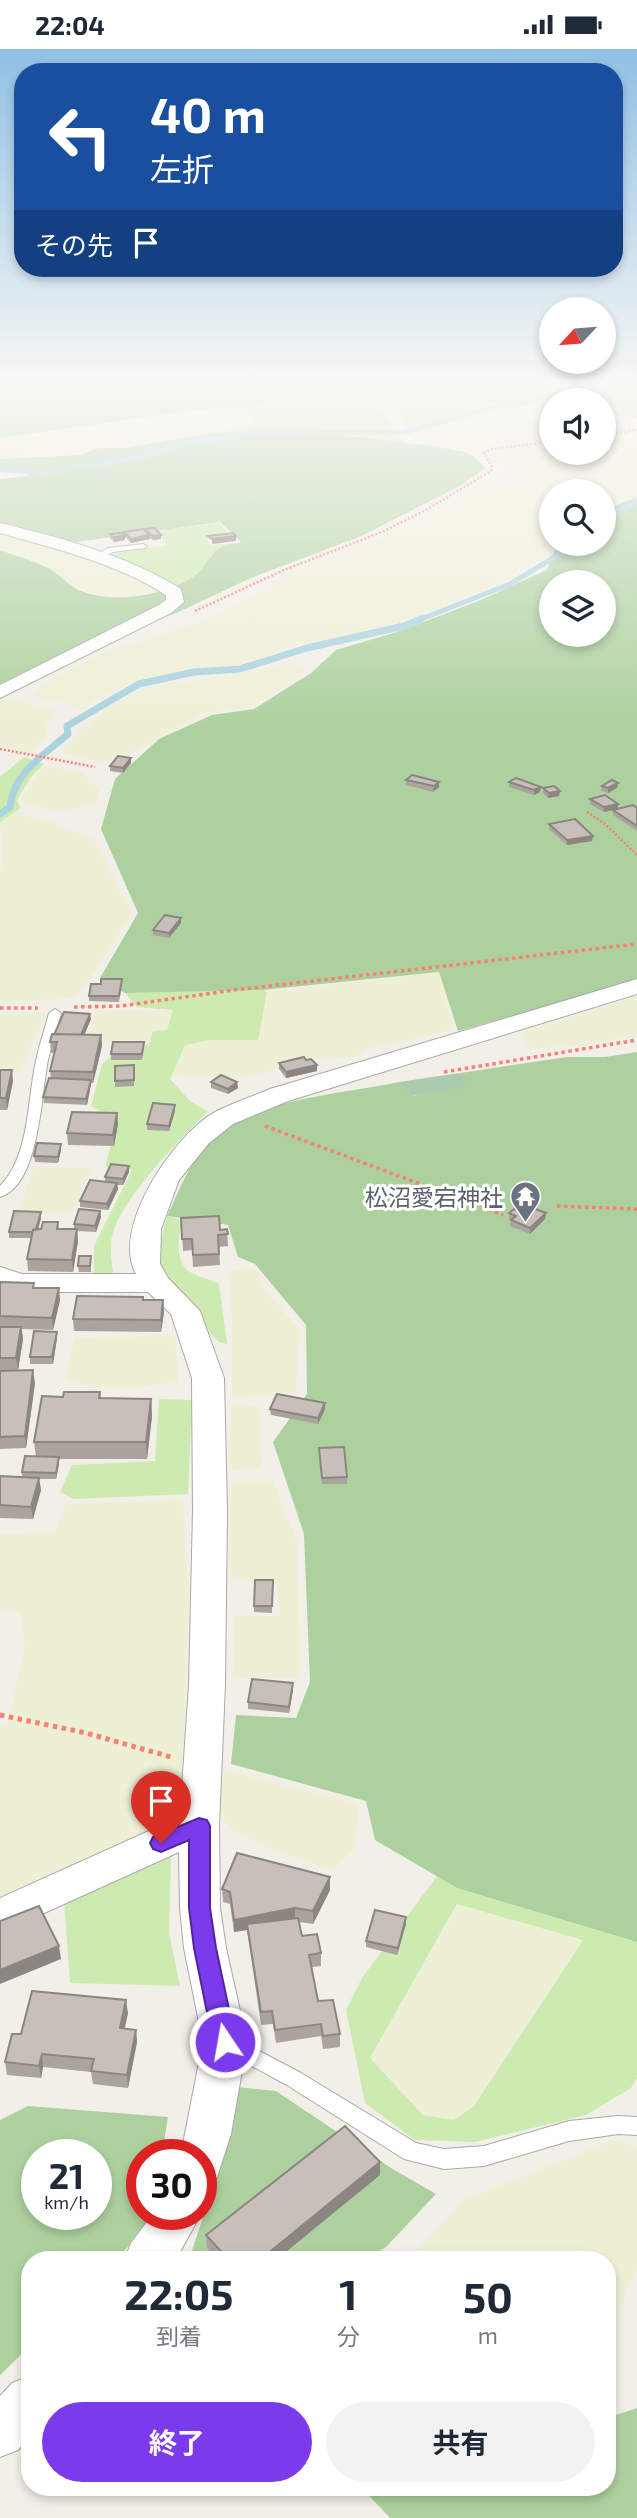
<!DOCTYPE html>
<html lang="ja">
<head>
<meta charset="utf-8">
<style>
	body { margin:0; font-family:"Exo 2","Noto Sans JP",sans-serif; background:#f2f2f3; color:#1f2937; height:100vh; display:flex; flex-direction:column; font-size:26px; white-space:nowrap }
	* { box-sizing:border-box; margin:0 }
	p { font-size:23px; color:#747a83 }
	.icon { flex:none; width:38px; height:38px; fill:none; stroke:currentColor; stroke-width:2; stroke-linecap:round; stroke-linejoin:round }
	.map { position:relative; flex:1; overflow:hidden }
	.panel { position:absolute; left:21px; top:2202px; width:595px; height:245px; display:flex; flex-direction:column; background:#fff; border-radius:28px; box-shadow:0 4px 10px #0003 }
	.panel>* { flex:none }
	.top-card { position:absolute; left:14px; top:14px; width:609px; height:214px; border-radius:28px; box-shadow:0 4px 10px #0003; background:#1a4fa0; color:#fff; overflow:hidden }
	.needle { width:46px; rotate:244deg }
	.controls { position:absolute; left:539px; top:248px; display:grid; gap:14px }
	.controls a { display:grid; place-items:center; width:77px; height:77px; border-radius:50%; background:#fff; box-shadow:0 4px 10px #0003; font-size:35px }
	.speed { position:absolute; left:21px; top:2090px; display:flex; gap:14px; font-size:35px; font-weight:700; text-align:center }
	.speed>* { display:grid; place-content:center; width:91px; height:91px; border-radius:50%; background:#fff; box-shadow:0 4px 10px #0003; line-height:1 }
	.speed small { font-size:18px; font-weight:400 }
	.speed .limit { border:10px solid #d22; background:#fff; color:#111 }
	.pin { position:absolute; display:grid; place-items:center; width:60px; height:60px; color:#fff; margin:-72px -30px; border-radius:50% 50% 50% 0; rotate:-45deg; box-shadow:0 0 7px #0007 }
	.pin .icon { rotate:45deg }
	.me { position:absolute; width:77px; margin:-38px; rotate:348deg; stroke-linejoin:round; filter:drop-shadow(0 0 5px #0008) }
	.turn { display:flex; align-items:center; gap:24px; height:147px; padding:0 21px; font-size:32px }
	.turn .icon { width:91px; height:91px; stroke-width:2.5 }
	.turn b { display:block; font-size:49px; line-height:60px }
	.then { display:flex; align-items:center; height:66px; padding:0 21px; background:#0003; gap:14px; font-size:26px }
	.eta { display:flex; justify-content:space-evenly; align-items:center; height:119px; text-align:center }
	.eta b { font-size:42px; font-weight:700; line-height:49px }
	.action { display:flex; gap:14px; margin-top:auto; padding:14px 21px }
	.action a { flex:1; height:80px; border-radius:42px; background:#7c3aed; color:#fff; font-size:28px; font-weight:700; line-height:80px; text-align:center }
	.action a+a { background:#f2f2f3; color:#1f2937 }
	.status { display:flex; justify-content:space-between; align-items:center; height:49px; padding:0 35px; background:#fff; direction:ltr }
	.status svg { height:19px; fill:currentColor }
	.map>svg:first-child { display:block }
	.farmland { fill:#eef0d5 }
	.grass { fill:#cdebb0; fill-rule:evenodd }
	.forest { fill:#add19e; fill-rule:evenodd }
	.cemetery { fill:#aacbaf }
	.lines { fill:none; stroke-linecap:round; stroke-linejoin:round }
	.stream-far1 { stroke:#aad3df; stroke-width:5 }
	.stream { stroke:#aad3df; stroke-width:7 }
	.lane-casing { stroke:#a9a9a9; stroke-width:2 }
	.street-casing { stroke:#a9a9a9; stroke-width:2 }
	.path-far2 { stroke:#fa8072; stroke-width:2.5; stroke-dasharray:2 2; stroke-linecap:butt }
	.path-far1 { stroke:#fa8072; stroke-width:3.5; stroke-dasharray:3.5 3.5; stroke-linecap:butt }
	.path { stroke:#fa8072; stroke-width:5; stroke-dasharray:4.5 4.5; stroke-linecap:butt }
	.lane { fill:#fff; fill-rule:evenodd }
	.street { fill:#fff; fill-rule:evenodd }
	.wall { fill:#aba49e }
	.shaded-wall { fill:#8b8681 }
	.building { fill:#c7bfb8; stroke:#8b8681; stroke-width:2 }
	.route { fill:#7c3aed; stroke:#51269a; stroke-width:2 }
	.labels { text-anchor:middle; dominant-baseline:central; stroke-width:6; stroke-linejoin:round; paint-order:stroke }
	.worship-label { font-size:23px; fill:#5b616d; stroke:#fff; text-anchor:end }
</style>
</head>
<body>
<div class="status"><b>22:04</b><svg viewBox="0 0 49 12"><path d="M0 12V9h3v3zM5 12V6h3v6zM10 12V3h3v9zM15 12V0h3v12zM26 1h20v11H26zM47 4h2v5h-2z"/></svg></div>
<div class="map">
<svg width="637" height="2469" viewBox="0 0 637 2469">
	<rect width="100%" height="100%" fill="#f2efe9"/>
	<g class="farmland">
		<polygon points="545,356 551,357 551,392 504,395 484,400 477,405 412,390 412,385 471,368"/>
		<polygon points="236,361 258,373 124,397 91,399 79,404 0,408 0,391 198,362"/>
		<polygon points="637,384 637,446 618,453 577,429 548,437 519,433 493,407 497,403 513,399 551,395 551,404 604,404 604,390"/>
		<polygon points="491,433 549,441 570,437 580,443 551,443 553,495 544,509 488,539 381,579 287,599 250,613 181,622 134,633 102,646 83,659 34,646 54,629 101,605 204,572 254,548 282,525 368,495 452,453 478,436"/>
		<polygon points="0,482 55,494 166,541 156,545 124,547 85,544 74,539 50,520 0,501"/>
		<polygon points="290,614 307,622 251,657 205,664 126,707 98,714 60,703 91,672 126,647 152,638 252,623"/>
		<polygon points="5,650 45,658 58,665 45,676 48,685 31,703 0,697 0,653"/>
		<polygon points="47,717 84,724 91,735 99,740 96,755 62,763 24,755 21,750 41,720"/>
		<polygon points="14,763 50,773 94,790 132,864 109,903 75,949 0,953 0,820 3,815 0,773"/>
		<polygon points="440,923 453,981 367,1000 352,1009 313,1010 243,1029 171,1027 185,996 210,991 258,991 267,943"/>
		<polygon points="637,947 637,987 582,996 530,1000 520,984"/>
		<polygon points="95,961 173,961 167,982 149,996 87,993"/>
		<polygon points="47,963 19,1024 0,1022 0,964"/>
		<polygon points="34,1118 93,1119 72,1164 17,1164"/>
		<polygon points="255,1220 268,1245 300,1281 296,1345 232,1348 232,1275 228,1221"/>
		<polygon points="175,1287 179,1333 133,1339 91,1338 66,1330 74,1289"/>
		<polygon points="231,1356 260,1357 261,1420 229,1421"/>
		<polygon points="231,1432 273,1432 298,1494 300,1629 233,1629 233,1567 279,1567 277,1534 229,1530"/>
		<polygon points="183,1450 189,1551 184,1698 176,1770 0,1849 0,1676 8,1676 25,1596 20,1563 0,1560 0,1485 54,1484 66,1455"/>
		<polygon points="224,1721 359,1755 355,1800 332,1821 276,1803 236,1783 219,1767"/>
		<polygon points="458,1855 583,1890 474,2057 454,2071 423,2066 370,2009"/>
		<polygon points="616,2091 637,2098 637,2218 607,2295 607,2210 401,2210 420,2197 464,2150"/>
	</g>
	<g class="grass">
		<polygon points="339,346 378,346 369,355 371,359 383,361 402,393 252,382 206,385 259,373 236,359 307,347"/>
		<polygon points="383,348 467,350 496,355 463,363 412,380 406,379 398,363 378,353"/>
		<path d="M219,474L232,488L208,491L210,496L240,494L211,507C204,524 189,530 173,538L107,506L168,496L156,482Z"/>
		<polygon points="24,708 44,715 31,728 17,751 21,759 0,773 0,728"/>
		<path d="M263,941L267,943L258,991H210L185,996L170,1030L191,1053L208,1062C179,1092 129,1141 114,1180C109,1193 111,1209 113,1223L107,1226L94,1225V1197L132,1121L105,1118L117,1072L91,1057L102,1015L122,997L149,996L153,982L167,981L173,961L137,958L125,944Z"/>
		<path d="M167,1167L183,1172C177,1184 176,1211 187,1221C194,1227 210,1230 219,1235L227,1295L219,1293L211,1286L196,1262L166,1229L157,1209Z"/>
		<polygon points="159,1350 192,1351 188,1445 73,1450 60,1443 72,1416 155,1412"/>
		<polygon points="171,1807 169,1884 180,1937 70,1934 64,1852"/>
		<path d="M437,1827L457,1839L637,1893V2029L631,2039L586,2066L475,2093L415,2091L365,2054L346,1961L362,1929ZM457,1855L583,1891L474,2057L454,2071L423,2066L370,2009Z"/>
	</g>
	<g class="forest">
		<polygon points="0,336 637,336 637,364 604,359 604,352 532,351 503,355 466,348 307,347 246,358 196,361 0,389"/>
		<path d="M252,382L358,388L439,398L469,404L486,419L458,438L359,488L251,529L174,565L86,593L0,637V501C16,507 35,512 50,520C61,527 69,537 81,542C115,555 161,547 191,529C206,521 208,506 220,499C226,495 235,495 241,493L220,473L69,494L0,482V430L28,427L31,421L0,419V410L81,406L98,399H126L206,385Z"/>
		<path d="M637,448V931L458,982L439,923L263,941L125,944L100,929L138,864L101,780L115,730L159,690L212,666L254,660L311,624L336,601L397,583L476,553L547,521L557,495H604V461ZM551,534H604V586H551Z"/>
		<path d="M637,1003V1893L457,1839L375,1791L366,1752L231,1715L236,1666L296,1669L310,1633L304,1485L273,1393L307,1345L306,1276L255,1215L238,1208L228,1176L167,1167C180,1141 191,1108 214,1088C259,1049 342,1045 399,1033L413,1047L466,1037L460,1024L567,1008H605Z"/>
		<polygon points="237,2038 276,2042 391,2119 436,2145 386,2198 367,2210 189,2210 214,2136"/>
		<path d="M28,2057L168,2068L162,2105H142V2165H151L149,2176L116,2210H30V2297L0,2326V2071ZM37,2105H96V2165H37Z"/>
		<polygon points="637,2359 637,2469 390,2469 361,2438 607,2438 607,2369"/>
	</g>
	<polygon class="cemetery" points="460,1024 467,1038 412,1047 399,1033"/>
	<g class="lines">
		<g class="stream-far1">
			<polyline points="604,361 637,366"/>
			<polyline points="0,421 44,423 137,409 184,394 255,385 405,383 496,358 533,353 551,354"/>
			<polyline points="604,470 637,453"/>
			<polyline points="416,572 510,535 576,495"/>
		</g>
		<path class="stream" d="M0,765L10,758C13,724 44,706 68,685L67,677L139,635L194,623L240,620L307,599L404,577L421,570"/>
		<defs>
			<g id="lane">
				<polygon points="143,495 147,497 146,499 113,503 97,510 93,508 108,499"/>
				<path d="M55,960L61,964C57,980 52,995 48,1011C41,1045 40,1136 0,1148V1137C30,1107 27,1051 36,1012C39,996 45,980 49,964Z"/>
				<polygon points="229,1986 301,2024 416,2094 444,2100 484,2097 569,2072 618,2067 637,2068 637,2086 618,2085 569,2092 484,2117 444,2120 404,2110 287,2036 222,2001 219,1995 222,1989"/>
			</g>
			<g id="street">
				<path d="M0,474C61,489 127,506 181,540L184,553L171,564L0,649V636L159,556L166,551V546C116,514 56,500 0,484Z"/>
				<path d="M637,930V945L288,1052L233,1075L209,1094L179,1131L161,1180L160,1215L168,1229L200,1262L224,1329L227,1462L225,1636L219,1777L220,1859L226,1899L247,1993L231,2085L217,2128L201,2134V2105H181L203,1993L184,1899L180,1859L179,1803L0,1884V1849L180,1768L189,1636L193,1462L192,1329L171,1265L148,1243H18L0,1237V1218L22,1225H136C110,1179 175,1085 215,1063C232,1054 252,1048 270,1040Z"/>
				<polygon points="153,2165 201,2165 176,2210 125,2210 131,2194"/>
				<polygon points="30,2327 30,2388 18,2401 0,2408 0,2347 12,2334"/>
			</g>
		</defs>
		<use href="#lane" class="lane-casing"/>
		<use href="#street" class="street-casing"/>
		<g class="path-far2">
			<polyline points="604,386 637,381"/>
			<polyline points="195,562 284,521 382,483 426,461 491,422 492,418 484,404 491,400 551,393"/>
			<polyline points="0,700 95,718"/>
			<polyline points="587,763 605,775 637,806"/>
		</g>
		<g class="path-far1">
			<polyline points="74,958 121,957 234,941 637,895"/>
			<polyline points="0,959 38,959"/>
			<polyline points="444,1023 637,991"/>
			<polyline points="265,1077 503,1166"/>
			<polyline points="557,1157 637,1160"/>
		</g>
		<polyline class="path" points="0,1666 86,1684 171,1708"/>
		<use href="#lane" class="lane"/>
		<use href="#street" class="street"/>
	</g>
	<g class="wall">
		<polygon points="146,480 161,490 153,491 149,488 150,490 131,494 125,488 125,491 114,493 110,489 110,485 124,486 124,483 146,483"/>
		<polygon points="131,714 123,724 110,722 110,717"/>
		<polygon points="406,731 439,738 433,743 406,736"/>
		<polygon points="509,733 541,738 540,743 534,746 509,738"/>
		<polygon points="618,734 617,739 608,744 601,742 602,737"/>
		<polygon points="543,739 560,742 559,747 548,749 543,744"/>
		<polygon points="590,750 618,760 637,759 637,782 613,766 613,761 604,763 590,755"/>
		<polygon points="549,775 593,787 592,792 567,796 549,780"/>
		<polygon points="181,869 181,874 169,889 153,886 153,881"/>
		<polygon points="122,930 122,936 119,953 89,952 89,947 101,935"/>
		<polygon points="91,970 84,986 101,986 102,997 93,1034 91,1034 87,1056 44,1054 43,1048 51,1029 50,1022 55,1004 51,1004 50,993 54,986"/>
		<polygon points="144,999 142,1011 111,1011 111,1005"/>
		<polygon points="306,1011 317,1022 286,1029 279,1020 279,1014"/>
		<polygon points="134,1016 134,1037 115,1038 115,1017"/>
		<polygon points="0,1021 13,1032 7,1061 0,1061"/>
		<polygon points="211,1033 237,1033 238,1039 228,1045 211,1039"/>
		<polygon points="175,1062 169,1082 147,1081 147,1075"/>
		<polygon points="117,1064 118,1075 114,1097 68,1096 67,1084"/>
		<polygon points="61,1095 61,1101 58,1114 35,1113 34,1107"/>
		<polygon points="129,1117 129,1123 123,1136 117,1136 118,1140 108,1161 80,1158 80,1152 105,1133 105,1128"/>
		<polygon points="100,1162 101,1168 96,1183 77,1182 78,1192 73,1223 28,1222 27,1210 31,1189 9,1189 9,1183 41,1163 41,1169 38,1180 58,1173 59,1180 74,1180 74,1175"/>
		<polygon points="521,1163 546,1164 545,1170 530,1185 510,1177 511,1171 509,1170 509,1164"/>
		<polygon points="181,1169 220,1181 227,1180 228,1197 219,1198 220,1216 193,1218 192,1201 183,1202"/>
		<polygon points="91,1207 91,1223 79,1223 78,1217"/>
		<polygon points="0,1233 34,1239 60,1251 53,1281 22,1280 23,1290 18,1321 0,1321"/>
		<polygon points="143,1248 144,1251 163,1251 164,1263 161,1283 74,1282 73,1270"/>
		<polygon points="57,1283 57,1289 53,1315 30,1315 30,1308"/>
		<polygon points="0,1322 35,1334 26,1399 0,1400"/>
		<polygon points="100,1343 101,1349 151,1350 152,1367 147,1410 59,1410 59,1415 56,1430 39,1430 41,1441 33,1470 0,1469 0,1427 22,1428 22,1423 36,1408 34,1393 63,1348"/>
		<polygon points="270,1360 325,1360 318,1375 271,1366"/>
		<polygon points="319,1399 347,1428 347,1435 322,1435"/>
		<polygon points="273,1531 272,1564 254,1563 254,1557"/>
		<polygon points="293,1634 293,1641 289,1664 248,1660 248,1653"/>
		<polygon points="330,1828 330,1841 313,1875 299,1873 302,1887 321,1904 321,1917 312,1918 318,1952 340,1985 340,1998 323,2000 321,1987 276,1994 273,1975 261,1976 247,1881 234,1883 230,1855 223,1853 222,1840"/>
		<polygon points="406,1868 406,1875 397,1906 366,1898 366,1892"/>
		<polygon points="128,1964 124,1980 136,1981 137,1993 128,2039 93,2035 91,2023 43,2018 41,2029 7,2026 5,2013 21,1985"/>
		<polygon points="380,2126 277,2210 217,2210 207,2199 206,2186"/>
	</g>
	<g class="shaded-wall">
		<polygon points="149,486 150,490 131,494 131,490"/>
		<polygon points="161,486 161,490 153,491 152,487"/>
		<polygon points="125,487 125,491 114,493 113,488"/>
		<polygon points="236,487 236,492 212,495 212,490"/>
		<polygon points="131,709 131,714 123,724 123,719"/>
		<polygon points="439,733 439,738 433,743 434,737"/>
		<polygon points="618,734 617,739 608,744 608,739"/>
		<polygon points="541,738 540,743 534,746 534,741"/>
		<polygon points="560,742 559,747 548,749 549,744"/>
		<polygon points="618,755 618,760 604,763 604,758"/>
		<polygon points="593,787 592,792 567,796 567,791"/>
		<polygon points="181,869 181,874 169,889 169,884"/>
		<polygon points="90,965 91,970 81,994 80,988"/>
		<polygon points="101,986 102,997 93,1034 93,1023"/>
		<polygon points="317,1016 317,1022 286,1029 286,1023"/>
		<polygon points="12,1021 13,1032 7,1061 6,1049"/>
		<polygon points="91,1031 91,1036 87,1056 86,1050"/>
		<polygon points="237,1033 238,1039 228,1045 228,1040"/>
		<polygon points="175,1056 175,1062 169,1082 169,1077"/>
		<polygon points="117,1064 118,1075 114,1097 113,1086"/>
		<polygon points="61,1095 61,1101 58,1114 58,1108"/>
		<polygon points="129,1117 129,1123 123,1136 123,1130"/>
		<polygon points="117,1134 118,1140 108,1161 107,1155"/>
		<polygon points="100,1162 101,1168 96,1183 95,1177"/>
		<polygon points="41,1163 41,1169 36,1189 36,1183"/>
		<polygon points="546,1164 545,1170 530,1185 530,1179"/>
		<polygon points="77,1180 78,1192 73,1223 72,1211"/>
		<polygon points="59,1239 60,1251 53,1281 52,1269"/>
		<polygon points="163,1251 164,1263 161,1283 161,1271"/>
		<polygon points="21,1278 23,1290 18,1321 16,1309"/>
		<polygon points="57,1283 57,1289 53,1315 52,1308"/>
		<polygon points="33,1321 35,1334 26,1399 25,1387"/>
		<polygon points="151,1350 152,1367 147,1410 146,1393"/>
		<polygon points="325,1354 325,1360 318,1375 318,1369"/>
		<polygon points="59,1408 59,1415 56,1430 56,1424"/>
		<polygon points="39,1429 41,1441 33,1470 31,1458"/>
		<polygon points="293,1634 293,1641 289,1664 289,1658"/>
		<polygon points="330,1828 330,1841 313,1875 313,1862"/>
		<polygon points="295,1859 295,1872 247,1875 247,1881 234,1883 234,1871"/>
		<polygon points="406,1868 406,1875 397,1906 398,1899"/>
		<polygon points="59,1897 61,1910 0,1935 0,1921"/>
		<polygon points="126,1951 128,1964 122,1992 120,1979"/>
		<polygon points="136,1981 137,1993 128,2039 127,2026"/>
		<polygon points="42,2005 43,2018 41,2029 39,2017"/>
		<polygon points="380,2113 380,2126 277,2210 261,2210"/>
	</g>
	<g class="building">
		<polygon points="154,479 161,486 152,487 146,480"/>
		<polygon points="144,480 149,486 131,490 124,483"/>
		<polygon points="122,484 125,487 113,488 110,485"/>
		<polygon points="233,484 236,487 212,490 208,487"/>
		<polygon points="118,707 131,709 123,719 110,717"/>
		<polygon points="412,726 439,733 434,737 406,731"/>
		<polygon points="516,729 541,738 534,741 509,733"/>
		<polygon points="612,731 618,734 608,739 602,737"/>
		<polygon points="554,737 560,742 549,744 543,739"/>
		<polygon points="605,746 618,755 604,758 590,750"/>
		<polygon points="633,756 637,759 637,777 613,761"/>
		<polygon points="575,770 593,787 567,791 549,775"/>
		<polygon points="165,866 181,869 169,884 153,881"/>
		<polygon points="101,930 122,930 119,947 89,947 91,935 101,935"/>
		<polygon points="64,963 90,965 81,986 54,986"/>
		<polygon points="52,985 101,986 93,1023 50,1022 57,993 50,993"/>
		<polygon points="113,993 144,993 142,1005 111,1005"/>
		<polygon points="304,1008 306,1011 311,1010 317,1016 286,1023 279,1014"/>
		<polygon points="134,1016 134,1031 115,1032 115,1017"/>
		<polygon points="0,1021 12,1021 6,1049 0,1049"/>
		<polygon points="221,1026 237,1033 228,1040 211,1033"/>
		<polygon points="49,1029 91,1031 86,1050 43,1048"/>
		<polygon points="153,1054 175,1056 169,1077 147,1075"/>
		<polygon points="72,1063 117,1064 113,1086 67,1084"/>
		<polygon points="37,1094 61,1095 58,1108 34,1107"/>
		<polygon points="111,1115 129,1117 123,1130 105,1128"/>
		<polygon points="90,1131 117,1134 107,1155 80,1152"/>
		<polygon points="527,1157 546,1164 530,1179 511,1171 516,1167 509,1164 514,1160 521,1163"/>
		<polygon points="79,1160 100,1162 95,1177 74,1175"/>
		<polygon points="14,1162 41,1163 36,1180 33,1181 33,1183 9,1183"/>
		<polygon points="219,1167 220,1181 227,1180 228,1185 218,1186 219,1205 193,1206 192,1190 182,1190 181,1169"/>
		<polygon points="43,1173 58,1173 57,1180 77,1180 72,1211 27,1210 33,1181 41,1180"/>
		<polygon points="79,1207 91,1207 90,1217 78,1217"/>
		<polygon points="0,1233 34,1234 33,1239 59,1239 52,1269 0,1267"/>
		<polygon points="77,1247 143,1248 143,1251 163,1251 161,1271 73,1270"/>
		<polygon points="0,1278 21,1278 16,1309 0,1309"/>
		<polygon points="34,1282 57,1283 52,1308 30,1308"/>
		<polygon points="33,1321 25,1387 0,1388 0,1322"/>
		<polygon points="64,1343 100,1343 99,1349 151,1350 146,1393 34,1393 42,1347 63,1348"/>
		<polygon points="277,1345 325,1354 318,1369 270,1360"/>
		<polygon points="344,1398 347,1428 322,1429 319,1399"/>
		<polygon points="25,1407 59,1408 56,1424 22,1423"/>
		<polygon points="0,1427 39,1429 31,1458 0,1456"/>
		<polygon points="255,1531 273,1531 272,1557 254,1557"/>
		<polygon points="252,1630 293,1634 289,1658 248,1653"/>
		<polygon points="237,1804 330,1828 313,1862 295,1859 234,1871 230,1843 222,1840"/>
		<polygon points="39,1857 59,1897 0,1921 0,1872"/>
		<polygon points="375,1861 406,1868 398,1899 366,1892"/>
		<polygon points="298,1869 302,1887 317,1885 321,1904 309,1906 318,1952 333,1951 340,1985 323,1987 321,1975 275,1981 272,1962 261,1963 247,1875"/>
		<polygon points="32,1942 126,1951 120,1979 136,1981 127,2026 91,2022 94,2010 42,2005 39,2017 5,2013 12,1985 21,1985"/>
		<polygon points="345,2077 380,2113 261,2210 228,2210 206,2186"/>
	</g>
	<linearGradient id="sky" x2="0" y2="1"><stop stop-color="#8fc0e4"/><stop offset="0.49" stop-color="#f9f8f5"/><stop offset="1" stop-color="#f9f8f5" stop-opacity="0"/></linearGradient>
	<rect width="637" height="681" fill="url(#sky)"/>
	<polygon class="route" points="199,1769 207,1771 210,1777 210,1859 216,1899 236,1993 233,2000 225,2003 217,2000 213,1993 194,1899 189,1859 189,1791 161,1803 153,1800 150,1794 153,1788"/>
	<defs>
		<symbol id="temple-pin" viewBox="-11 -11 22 30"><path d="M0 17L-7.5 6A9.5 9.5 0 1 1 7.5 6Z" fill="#6b7280" stroke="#fff"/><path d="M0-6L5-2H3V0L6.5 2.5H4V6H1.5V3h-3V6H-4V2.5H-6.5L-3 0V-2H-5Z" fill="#fff"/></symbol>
	</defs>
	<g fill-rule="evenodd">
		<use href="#temple-pin" x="508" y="1130" width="35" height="47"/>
	</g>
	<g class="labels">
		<g class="worship-label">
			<text x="503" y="1148">松沼愛宕神社</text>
		</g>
	</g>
</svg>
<div class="controls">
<a><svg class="needle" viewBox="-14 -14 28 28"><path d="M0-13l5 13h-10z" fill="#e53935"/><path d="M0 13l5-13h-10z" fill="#747a83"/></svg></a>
<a><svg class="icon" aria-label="sound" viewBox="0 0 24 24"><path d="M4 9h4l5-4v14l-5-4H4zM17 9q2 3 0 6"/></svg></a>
<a><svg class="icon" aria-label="search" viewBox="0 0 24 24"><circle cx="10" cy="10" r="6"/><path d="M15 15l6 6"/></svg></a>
<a><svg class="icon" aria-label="layers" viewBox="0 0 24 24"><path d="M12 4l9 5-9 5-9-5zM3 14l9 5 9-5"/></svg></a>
</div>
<div class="speed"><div>21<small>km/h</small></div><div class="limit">30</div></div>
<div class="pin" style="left:161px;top:1794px;background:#d93025"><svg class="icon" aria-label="arrive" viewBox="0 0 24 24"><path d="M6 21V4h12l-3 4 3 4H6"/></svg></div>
<svg class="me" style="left:225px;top:1993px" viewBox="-20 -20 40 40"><circle r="17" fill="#7c3aed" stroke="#fff" stroke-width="3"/><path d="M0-11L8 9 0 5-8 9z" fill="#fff"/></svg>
<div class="top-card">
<div class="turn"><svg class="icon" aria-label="left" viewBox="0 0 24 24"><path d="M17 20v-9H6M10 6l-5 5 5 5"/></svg><div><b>40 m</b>左折</div></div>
<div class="then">その先<svg class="icon" aria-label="arrive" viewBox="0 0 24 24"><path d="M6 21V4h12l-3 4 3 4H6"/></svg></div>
</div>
<section class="panel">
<div class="eta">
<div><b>22:05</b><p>到着</p></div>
<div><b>1</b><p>分</p></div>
<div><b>50</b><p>m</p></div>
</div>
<div class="action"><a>終了</a><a>共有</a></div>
</section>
</div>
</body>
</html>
